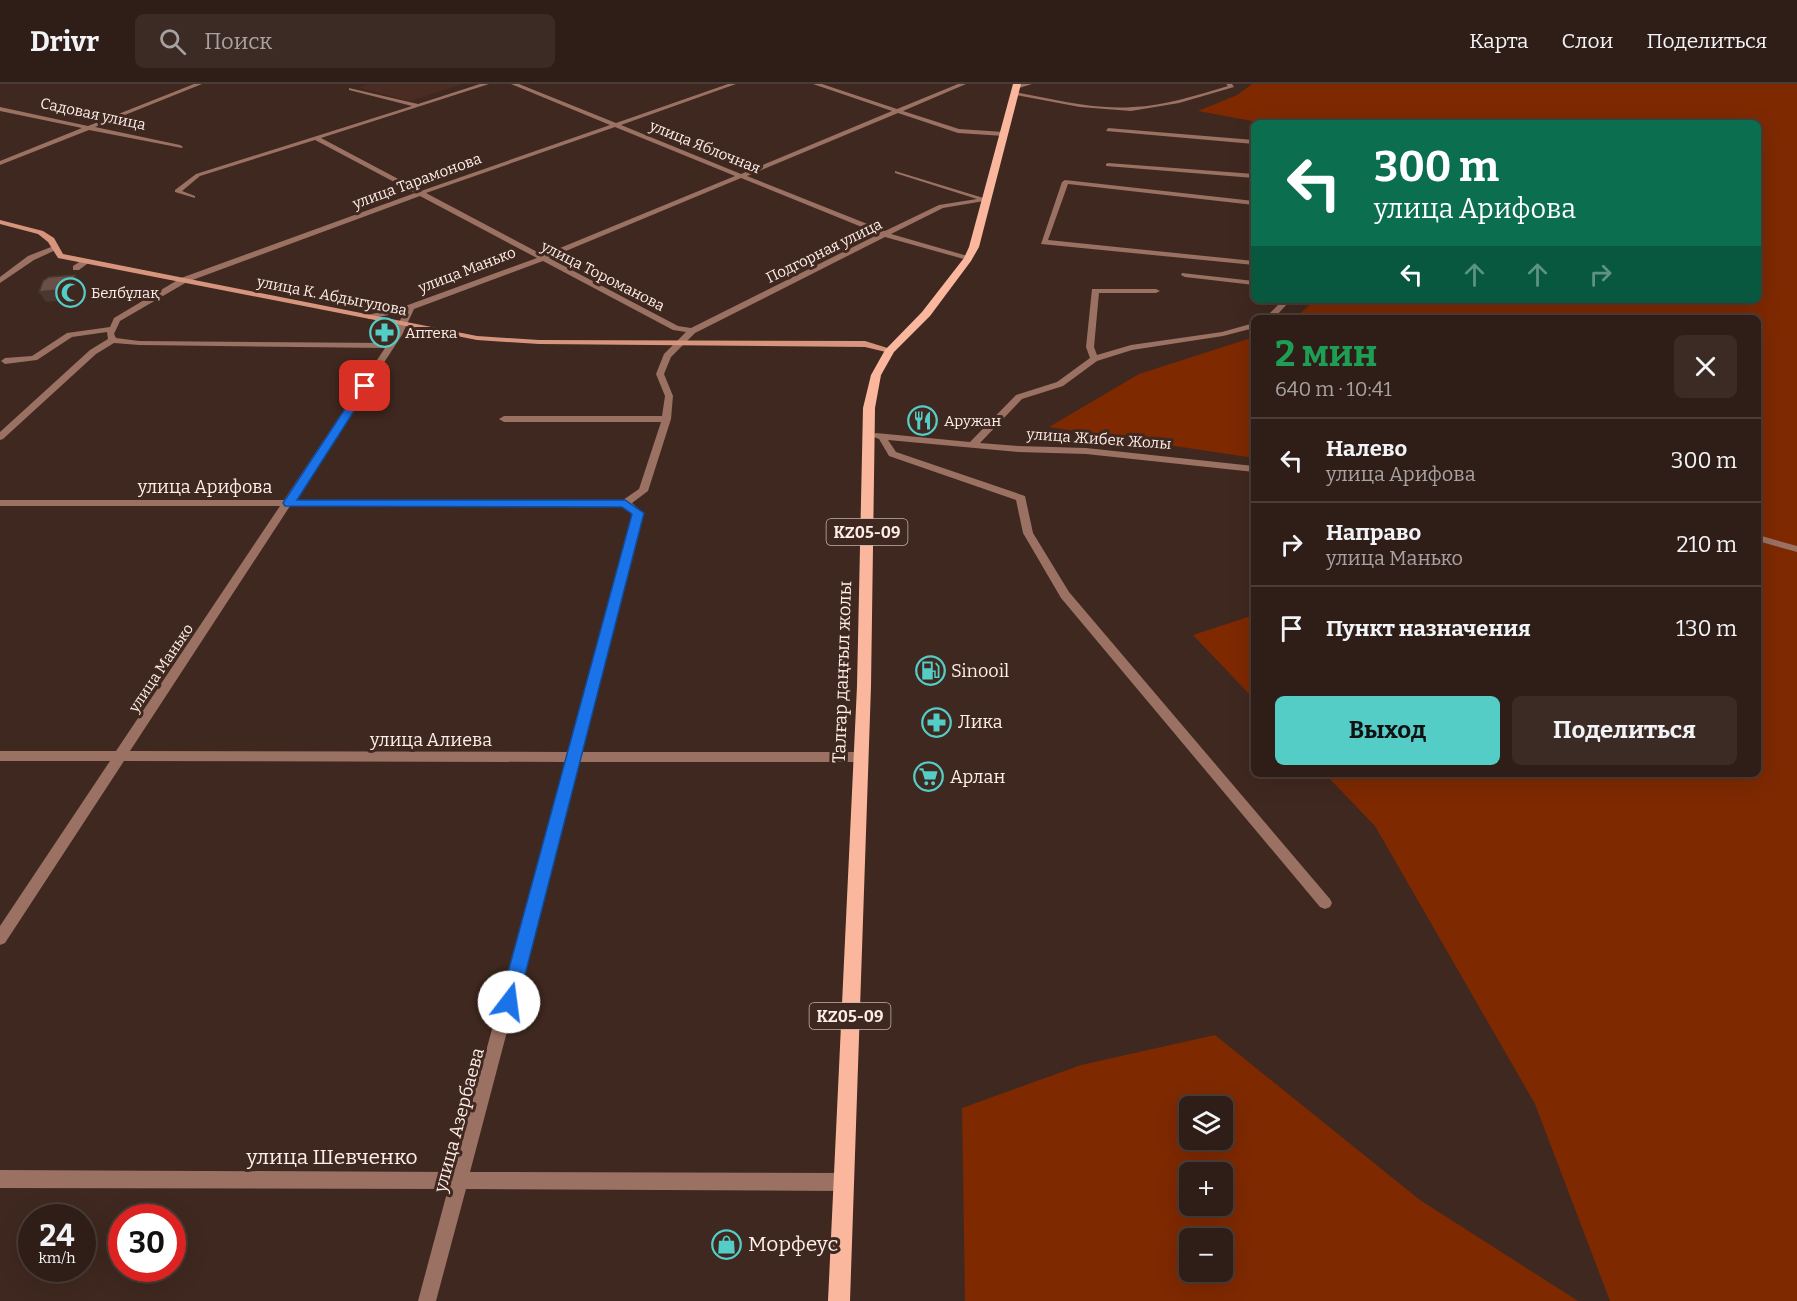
<!DOCTYPE html>
<html lang="ru">
<head>
<meta charset="utf-8">
<style>
	body { margin:0; font-family:Bitter,serif; background:#3b2b24; color:#f1f3f6; height:100vh; display:flex; flex-direction:column; font-size:22px; white-space:nowrap }
	* { box-sizing:border-box; margin:0 }
	p { font-size:20px; color:#a7a2a1 }
	.icon { flex:none; width:33px; height:33px; fill:none; stroke:currentColor; stroke-width:2; stroke-linecap:round; stroke-linejoin:round }
	.map { position:relative; flex:1; overflow:hidden }
	.sheet { position:absolute; left:1251px; top:231px; width:510px; height:462px; display:flex; flex-direction:column; background:#2f1e17; border-radius:9px; box-shadow:0 6px 24px #0002,0 0 0 2px #4a3c36 }
	.sheet>* { flex:none }
	.hud { position:absolute; left:1251px; top:36px; width:510px; height:183px; border-radius:9px; box-shadow:0 6px 24px #0002,0 0 0 2px #4a3c36; background:#0b6e4f; color:#fff; overflow:hidden }
	.buttons { position:absolute; left:1179px; top:1012px; display:grid; gap:12px }
	.buttons a { display:grid; place-items:center; width:54px; height:54px; border-radius:9px; background:#2f1e17; box-shadow:0 6px 24px #0002,0 0 0 2px #4a3c36; font-size:30px }
	.speed { position:absolute; left:18px; top:1120px; display:flex; gap:12px; font-size:30px; font-weight:700; text-align:center }
	.speed>* { display:grid; place-content:center; width:78px; height:78px; border-radius:50%; background:#2f1e17; box-shadow:0 6px 24px #0002,0 0 0 2px #4a3c36; line-height:1 }
	.speed small { font-size:15px; font-weight:400 }
	.speed .limit { border:9px solid #d22; background:#fff; color:#111 }
	.pin { position:absolute; display:grid; place-items:center; width:51px; height:51px; color:#fff; margin:-26px; border-radius:12px; box-shadow:0 3px 9px #0006 }
	.me { position:absolute; width:66px; margin:-33px; rotate:15deg; stroke-linejoin:round; filter:drop-shadow(0 0 4px #0008) }
	.turn { display:flex; align-items:center; gap:21px; height:126px; padding:0 24px; font-size:27px }
	.turn .icon { width:78px; height:78px; stroke-width:2.5 }
	.turn b { display:block; font-size:42px; line-height:51px }
	.lanes { display:flex; align-items:center; height:57px; padding:0 24px; background:#0003; justify-content:center; gap:30px; direction:ltr }
	.lanes .off { opacity:.35 }
	.round { display:grid; place-items:center; flex:none; width:63px; height:63px; border-radius:9px; background:#3b2b24 }
	.head { display:flex; align-items:center; justify-content:space-between; height:102px; padding:0 24px }
	h1 { font-size:36px; font-weight:700; line-height:45px; color:#1e9e55 }
	.primary-button { display:flex; gap:12px; margin-top:auto; padding:12px 24px }
	.primary-button a { flex:1; height:69px; border-radius:9px; background:#54cdc7; color:#111; font-size:24px; font-weight:700; line-height:69px; text-align:center }
	.primary-button a+a { background:#3b2b24; color:#f1f3f6 }
	ul { padding:0; list-style:none }
	li { display:flex; align-items:center; gap:18px; height:84px; padding:0 24px; border-top:2px solid #4a3c36 }
	li div { flex:1 }
	li b { display:block; font-size:22px }
	li em { font-style:normal }
	header { display:flex; align-items:center; gap:36px; box-sizing:border-box; height:84px; padding:0 30px; background:#2f1e17; border-bottom:2px solid #4a3c36 }
	header strong { font-size:28px }
	nav { display:flex; gap:33px; margin-inline-start:auto; font-size:21px }
	.search { width:420px; height:54px; background:#3b2b24; display:flex; align-items:center; gap:15px; box-sizing:border-box; padding:0 21px; border-radius:9px; color:#a7a2a1; font-size:22px }
	.map>svg:first-child { display:block }
	.built { fill:#4b2c22 }
	.green { fill:#7e2900; fill-rule:evenodd }
	.lines { fill:none; stroke-linecap:round; stroke-linejoin:round }
	.street { fill:#9a7162; fill-rule:evenodd }
	.secondary { fill:#d7957e; fill-rule:evenodd }
	.primary { fill:#fab79e; fill-rule:evenodd }
	.shaded-wall { fill:#4a3731 }
	.building { fill:#694f46; stroke:#4a3731; stroke-width:1.5 }
	.route { fill:#1a73e8; stroke:#114b97; stroke-width:1.5 }
	.labels { text-anchor:middle; dominant-baseline:central; stroke-width:6; stroke-linejoin:round; paint-order:stroke }
	.far-street-label { font-size:15px; fill:#feede8; stroke:#3f281f }
	.far-poi-label { font-size:15px; fill:#feede8; stroke:#3f281f; text-anchor:start }
	.shield { fill:#3f281f; stroke:#c5b2ac; stroke-width:1.5 }
	.shield-label { font-size:16px; font-weight:bold; fill:#feede8 }
	.street-label { font-size:18px; fill:#feede8; stroke:#3f281f }
	.poi-label { font-size:18px; fill:#feede8; stroke:#3f281f; text-anchor:start }
	.near-street-label { font-size:21px; fill:#feede8; stroke:#3f281f }
	.near-poi-label { font-size:21px; fill:#feede8; stroke:#3f281f; text-anchor:start }
</style>
</head>
<body>
<header>
<strong>Drivr</strong>
<div class="search"><svg class="icon" aria-label="search" viewBox="0 0 24 24"><circle cx="10" cy="10" r="6"/><path d="M15 15l6 6"/></svg>Поиск</div>
<nav><a>Карта</a><a>Слои</a><a>Поделиться</a></nav>
</header>
<div class="map">
<svg width="1797" height="1217" viewBox="0 0 1797 1217">
	<rect width="100%" height="100%" fill="#3f281f"/>
	<polygon class="built" points="368,0 463,0 410,17 360,4"/>
	<g class="green">
		<polygon points="1252,0 1797,0 1797,1217 1610,1217 1535,1020 1375,742 1325,690 1758,690 1758,234 1295,234 1315,216 1758,216 1758,39 1263,39 1198,27 1237,11"/>
		<polygon points="1254,253 1254,374 1049,343 1139,290"/>
		<polygon points="1254,531 1254,615 1193,551"/>
		<path d="M1215,951L1420,1116L1578,1217H965L962,1024L1081,981ZM1190,1023H1222V1056H1190ZM1190,1089H1222V1122H1190ZM1190,1155H1222V1188H1190Z"/>
	</g>
	<g class="lines">
		<g class="street">
			<polygon points="194,0 202,0 95,43 180,61 183,63 182,64 89,46 0,81 0,77 82,44 0,27 0,23 88,42"/>
			<path d="M480,0H489L321,54L421,107L610,41L511,0H519L616,39L728,0H736L621,41L741,90L892,27L813,0H822L897,25L958,0H966L903,27L959,45L1004,48L1007,50L1004,52L958,49L898,29L747,92L885,147L939,121L977,115L895,89V87L990,116L943,124L891,150L971,173V177L885,153L695,249L671,273L664,290L673,312L671,335L648,407L632,419L643,429L580,668H861L865,669L867,673L865,677L861,678H578L470,1088L843,1089L849,1092L852,1098L849,1104L843,1107L466,1105L436,1217H418L448,1105L0,1104V1086L453,1088L565,678L124,677L5,859L0,861V842L110,677H0V667H116L280,422H0V416H284L385,264L139,261L114,259L96,270L3,355L0,356V348L90,266L108,255L107,248L72,253L37,276L5,280L1,277L5,274L32,272L67,249L110,243L114,234L181,194L415,109L315,56L200,92L182,107L195,112V114L175,108V106L196,90L412,22L349,6V4L418,20ZM615,43L735,92L543,171L426,109ZM741,94L879,150L691,244L678,242L549,174ZM420,112L537,174L408,221L368,231V235H371L405,227L388,259L139,257L116,254L114,250L120,237L187,198ZM543,177L673,246L686,248L664,270L656,290L665,312L662,332H504L499,335L504,338H661L639,405L623,416H294L402,251L414,225ZM290,422H623L633,430L568,668L130,667Z"/>
			<polygon points="1022,0 1032,0 1016,5 1013,3"/>
			<path d="M1226,0H1232L1234,3L1179,19L1131,27L1080,23L1011,10L1014,8C1053,15 1093,26 1133,23C1165,22 1197,11 1228,2Z"/>
			<polygon points="1108,44 1254,56 1254,60 1106,47"/>
			<polygon points="1108,79 1254,90 1254,94 1106,82 1106,80"/>
			<polygon points="1065,96 1254,117 1254,121 1068,100 1048,156 1254,177 1254,181 1041,160 1062,98"/>
			<polygon points="51,163 58,165 34,176 0,199 0,193 28,172"/>
			<polygon points="84,175 91,177 79,186 73,186 73,182"/>
			<polygon points="1182,189 1254,197 1254,201 1185,193 1181,191"/>
			<polygon points="1092,205 1156,205 1160,207 1156,209 1099,209 1094,263 1097,271 1131,261 1222,248 1254,239 1254,244 1223,252 1132,266 1097,277 1063,302 1022,315 980,359 1018,362 1086,364 1254,382 1254,388 1086,370 1018,368 888,356 896,368 1025,412 1033,449 1069,508 1330,815 1332,819 1330,823 1325,825 1320,823 1061,514 1023,449 1016,416 889,372 879,355 871,352 876,349 970,358 1016,311 1057,298 1090,274 1086,263"/>
			<polygon points="1283,216 1291,216 1274,234 1265,234"/>
			<polygon points="1758,451 1797,462 1797,468 1758,457"/>
		</g>
		<polygon class="secondary" points="0,136 43,147 54,154 63,170 477,252 539,256 865,257 894,266 890,269 865,263 539,260 477,256 58,174 48,158 38,150 0,140"/>
		<polygon class="primary" points="1013,0 1021,0 979,163 971,177 930,232 894,268 881,291 875,324 871,602 850,1217 828,1217 857,602 863,324 871,291 885,266 922,228 964,174 969,163"/>
	</g>
	<polygon class="shaded-wall" points="75,191 81,201 78,212 73,215 46,218 39,208"/>
	<polygon class="building" points="75,191 72,202 66,205 39,208 43,197 49,193"/>
	<polygon class="route" points="365,299 370,302 297,416 625,416 644,429 518,918 515,924 509,926 503,924 500,918 632,430 622,423 285,422 283,419 360,302"/>
	<defs>
		<symbol id="mosque-ring" viewBox="-11 -11 22 22"><circle r="9.5" fill="#3f281f" stroke="#54cdc7" stroke-width="1.5"/><path d="M3.5-4.9A6 6 0 1 0 3.5 4.9A5 5 0 1 1 3.5-4.9Z" fill="#54cdc7"/></symbol>
		<symbol id="pharmacy-ring" viewBox="-11 -11 22 22"><circle r="9.5" fill="#3f281f" stroke="#54cdc7" stroke-width="1.5"/><path d="M-2-6h4v4h4v4h-4v4h-4v-4h-4v-4h4Z" fill="#54cdc7"/></symbol>
		<symbol id="restaurant-ring" viewBox="-11 -11 22 22"><circle r="9.5" fill="#3f281f" stroke="#54cdc7" stroke-width="1.5"/><path d="M-5-6h1v4h1v-4h1v4h1v-4h1v5L-1.5 .5V6h-2V.5L-5-1ZM5-6V6H3V1.5H1.5Q1.5-4 5-6Z" fill="#54cdc7"/></symbol>
		<symbol id="fuel-ring" viewBox="-11 -11 22 22"><circle r="9.5" fill="#3f281f" stroke="#54cdc7" stroke-width="1.5"/><path d="M-5.5-6h7V0h2V4h1.3V-2.5L3-4.5l.8-.8L6-3V5H2.5V1h-1V6h-7ZM-4.2-4.7v3.2H.2V-4.7Z" fill="#54cdc7"/></symbol>
		<symbol id="supermarket-ring" viewBox="-11 -11 22 22"><circle r="9.5" fill="#3f281f" stroke="#54cdc7" stroke-width="1.5"/><path d="M-6-5.5h2.5l.6 2H6L4.5 2H-2.5L-4.4-4H-6ZM-1.5 3.2a1.3 1.3 0 1 0 .1 0ZM3 3.2a1.3 1.3 0 1 0 .1 0Z" fill="#54cdc7"/></symbol>
		<symbol id="shop-ring" viewBox="-11 -11 22 22"><circle r="9.5" fill="#3f281f" stroke="#54cdc7" stroke-width="1.5"/><path d="M-5-2.5h2.3a2.7 3.5 0 0 1 5.4 0H5L5.5 6h-11ZM-1.5-2.5h3a1.5 2.3 0 0 0-3 0Z" fill="#54cdc7"/></symbol>
	</defs>
	<g fill-rule="evenodd">
		<use href="#mosque-ring" x="54" y="192" width="33" height="33"/>
		<use href="#pharmacy-ring" x="368" y="232" width="33" height="33"/>
		<use href="#restaurant-ring" x="906" y="320" width="33" height="33"/>
		<use href="#fuel-ring" x="914" y="570" width="33" height="33"/>
		<use href="#pharmacy-ring" x="920" y="622" width="33" height="33"/>
		<use href="#supermarket-ring" x="912" y="676" width="33" height="33"/>
		<use href="#shop-ring" x="710" y="1144" width="33" height="33"/>
	</g>
	<g class="labels">
		<g class="far-street-label">
			<text transform="translate(93 30) rotate(12)">Садовая улица</text>
			<text transform="translate(705 63) rotate(22)">улица Яблочная</text>
			<text transform="translate(417 97) rotate(-20)">улица Тарамонова</text>
			<text transform="translate(824 167) rotate(-26)">Подгорная улица</text>
			<text transform="translate(467 186) rotate(-21)">улица Манько</text>
			<text transform="translate(603 192) rotate(27)">улица Тороманова</text>
			<text transform="translate(332 212) rotate(11)">улица К. Абдыгулова</text>
			<text transform="translate(1099 355) rotate(4)">улица Жибек Жолы</text>
			<text transform="translate(161 584) rotate(-56)">улица Манько</text>
		</g>
		<g class="far-poi-label">
			<text x="91" y="209">Белбұлақ</text>
			<text x="405" y="249">Аптека</text>
			<text x="944" y="337">Аружан</text>
		</g>
		<g class="shield">
			<rect x="826.5" y="435" width="81" height="26" rx="4.5"/>
			<rect x="809.5" y="919" width="81" height="26" rx="4.5"/>
		</g>
		<g class="shield-label">
			<text x="867" y="448">KZ05-09</text>
			<text x="850" y="932">KZ05-09</text>
		</g>
		<g class="street-label">
			<text x="205" y="403">улица Арифова</text>
			<text transform="translate(842 588) rotate(-88)">Талғар даңғыл жолы</text>
			<text x="431" y="656">улица Алиева</text>
			<text transform="translate(459 1036) rotate(-75)">улица Азербаева</text>
		</g>
		<g class="poi-label">
			<text x="951" y="587">Sinooil</text>
			<text x="958" y="638">Лика</text>
			<text x="950" y="693">Арлан</text>
		</g>
		<g class="near-street-label">
			<text x="332" y="1073">улица Шевченко</text>
		</g>
		<g class="near-poi-label">
			<text x="748" y="1160">Морфеус</text>
		</g>
	</g>
</svg>
<div class="buttons">
<a><svg class="icon" aria-label="layers" viewBox="0 0 24 24"><path d="M12 4l9 5-9 5-9-5zM3 14l9 5 9-5"/></svg></a>
<a>+</a>
<a>−</a>
</div>
<div class="speed"><div>24<small>km/h</small></div><div class="limit">30</div></div>
<div class="pin" style="left:365px;top:302px;background:#d93025"><svg class="icon" aria-label="arrive" viewBox="0 0 24 24"><path d="M6 21V4h12l-3 4 3 4H6"/></svg></div>
<svg class="me" style="left:509px;top:918px" viewBox="-20 -20 40 40"><circle r="19" fill="#fff"/><path d="M0-13L10 11 0 6-10 11z" fill="#1a73e8"/></svg>
<div class="hud">
<div class="turn"><svg class="icon" aria-label="left" viewBox="0 0 24 24"><path d="M17 20v-9H6M10 6l-5 5 5 5"/></svg><div><b>300 m</b>улица Арифова</div></div>
<div class="lanes"><svg class="icon" aria-label="left" viewBox="0 0 24 24"><path d="M17 20v-9H6M10 6l-5 5 5 5"/></svg><svg class="icon off" aria-label="ahead" viewBox="0 0 24 24"><path d="M12 20V5M6 11l6-6 6 6"/></svg><svg class="icon off" aria-label="ahead" viewBox="0 0 24 24"><path d="M12 20V5M6 11l6-6 6 6"/></svg><svg class="icon off" aria-label="right" viewBox="0 0 24 24"><path d="M7 20v-9h11M14 6l5 5-5 5"/></svg></div>
</div>
<section class="sheet">
<div class="head"><div><h1>2 мин</h1><p>640 m · 10:41</p></div><a class="round"><svg class="icon" aria-label="close" viewBox="0 0 24 24"><path d="M6 6l12 12M18 6L6 18"/></svg></a></div>
<ul>
<li><svg class="icon" aria-label="left" viewBox="0 0 24 24"><path d="M17 20v-9H6M10 6l-5 5 5 5"/></svg><div><b>Налево</b><p>улица Арифова</p></div><em>300 m</em></li>
<li><svg class="icon" aria-label="right" viewBox="0 0 24 24"><path d="M7 20v-9h11M14 6l5 5-5 5"/></svg><div><b>Направо</b><p>улица Манько</p></div><em>210 m</em></li>
<li><svg class="icon" aria-label="arrive" viewBox="0 0 24 24"><path d="M6 21V4h12l-3 4 3 4H6"/></svg><div><b>Пункт назначения</b></div><em>130 m</em></li>
</ul>
<div class="primary-button"><a>Выход</a><a>Поделиться</a></div>
</section>
</div>
</body>
</html>
